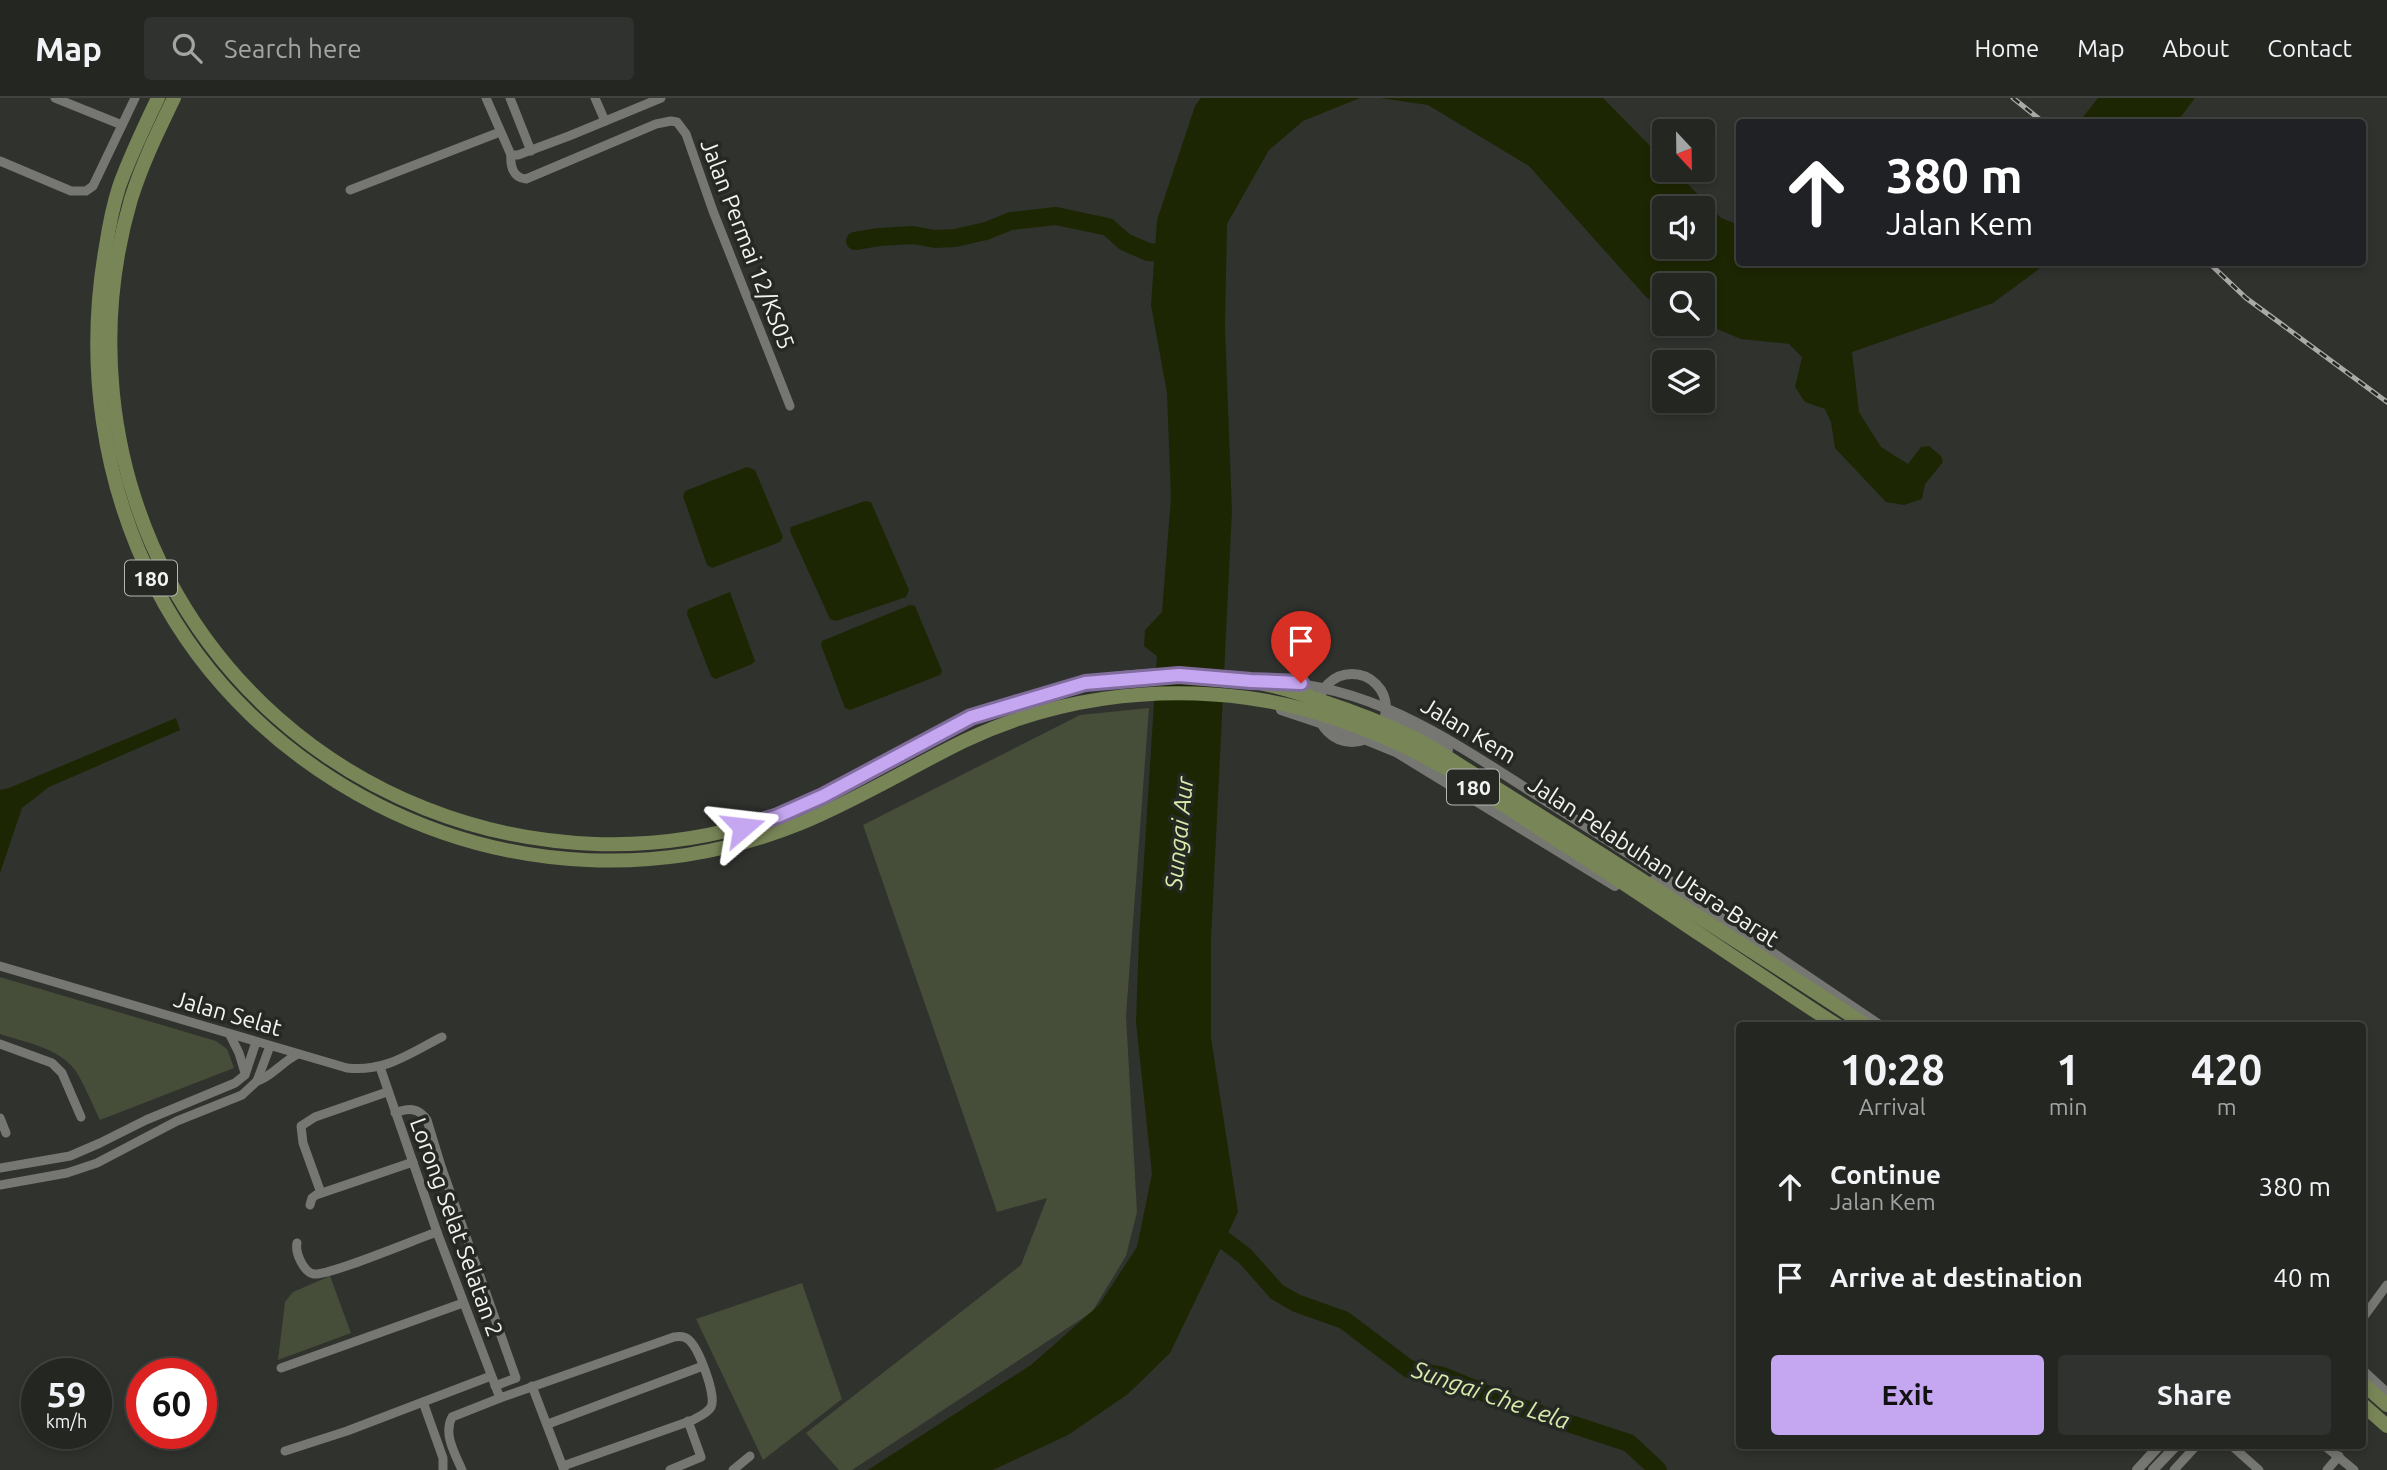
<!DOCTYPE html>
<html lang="en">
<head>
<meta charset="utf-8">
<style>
	body { margin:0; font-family:Ubuntu,sans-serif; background:#30322f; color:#f1f3f6; height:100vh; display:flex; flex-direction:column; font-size:26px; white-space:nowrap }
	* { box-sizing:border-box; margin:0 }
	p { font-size:23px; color:#a3a5a5 }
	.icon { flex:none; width:38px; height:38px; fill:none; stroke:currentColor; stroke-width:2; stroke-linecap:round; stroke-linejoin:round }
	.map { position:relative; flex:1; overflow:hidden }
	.details { position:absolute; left:1736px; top:924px; width:630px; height:427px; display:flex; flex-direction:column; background:#242622; border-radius:7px; box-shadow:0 4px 10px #0003,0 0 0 2px #414340 }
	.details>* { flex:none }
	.top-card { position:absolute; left:1736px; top:21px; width:630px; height:147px; border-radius:7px; box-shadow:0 4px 10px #0003,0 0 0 2px #414340; background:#202124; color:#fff; overflow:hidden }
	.needle { width:46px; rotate:158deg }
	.fabs { position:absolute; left:1652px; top:21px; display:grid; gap:14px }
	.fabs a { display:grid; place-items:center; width:63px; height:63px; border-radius:7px; background:#242622; box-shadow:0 4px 10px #0003,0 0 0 2px #414340; font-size:35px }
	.speed { position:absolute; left:21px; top:1260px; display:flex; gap:14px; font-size:35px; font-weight:700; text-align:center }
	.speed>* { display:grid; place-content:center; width:91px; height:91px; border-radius:50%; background:#242622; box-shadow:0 4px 10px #0003,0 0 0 2px #414340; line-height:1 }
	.speed small { font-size:18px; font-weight:400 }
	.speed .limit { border:10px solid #d22; background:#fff; color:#111 }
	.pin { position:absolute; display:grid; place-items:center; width:60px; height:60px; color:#fff; margin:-72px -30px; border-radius:50% 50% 50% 0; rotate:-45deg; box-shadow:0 0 7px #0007 }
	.pin .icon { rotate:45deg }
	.me { position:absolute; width:77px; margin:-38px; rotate:73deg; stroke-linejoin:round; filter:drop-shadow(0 0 5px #0008) }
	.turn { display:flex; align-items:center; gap:24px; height:147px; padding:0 35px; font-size:32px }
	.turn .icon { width:91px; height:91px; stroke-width:2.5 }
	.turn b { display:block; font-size:49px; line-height:60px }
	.eta { display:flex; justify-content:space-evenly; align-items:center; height:119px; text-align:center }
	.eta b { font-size:42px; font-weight:700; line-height:49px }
	.primary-button { display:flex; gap:14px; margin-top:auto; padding:14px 35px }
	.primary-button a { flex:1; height:80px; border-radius:7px; background:#c5a7f1; color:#111; font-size:28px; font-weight:700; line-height:80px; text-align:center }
	.primary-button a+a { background:#30322f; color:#f1f3f6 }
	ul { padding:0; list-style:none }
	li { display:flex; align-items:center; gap:21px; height:91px; padding:0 35px }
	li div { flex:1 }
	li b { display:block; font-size:26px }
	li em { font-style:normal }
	header { display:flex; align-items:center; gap:42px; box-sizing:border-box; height:98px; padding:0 35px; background:#242622; border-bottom:2px solid #414340 }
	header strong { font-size:33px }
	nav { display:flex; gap:38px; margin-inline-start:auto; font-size:24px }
	.search { width:490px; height:63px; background:#30322f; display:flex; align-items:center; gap:18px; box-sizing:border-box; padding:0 24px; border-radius:7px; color:#a3a5a5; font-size:26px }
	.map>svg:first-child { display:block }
	.green { fill:#464d38 }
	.water { fill:#1d2602; fill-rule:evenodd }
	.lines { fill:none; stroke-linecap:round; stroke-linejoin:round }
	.river { stroke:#1d2602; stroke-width:18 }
	.minor { stroke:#767773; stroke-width:9 }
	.tertiary { stroke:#767773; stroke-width:10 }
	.primary { stroke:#788557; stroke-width:14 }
	.rail-casing { stroke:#aaaba9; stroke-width:5 }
	.rail { stroke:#262824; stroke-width:2.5; stroke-dasharray:8; stroke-linecap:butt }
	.route-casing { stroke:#806d9d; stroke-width:18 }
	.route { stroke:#c5a7f1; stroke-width:12 }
	.labels { text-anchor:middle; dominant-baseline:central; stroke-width:7; stroke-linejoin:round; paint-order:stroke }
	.shield { fill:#262824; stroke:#b6b7b4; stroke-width:2 }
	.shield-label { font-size:21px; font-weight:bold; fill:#f3f4f2 }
	.street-label { font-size:23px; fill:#f3f4f2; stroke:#262824 }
	.water-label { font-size:24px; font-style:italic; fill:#d7ecaa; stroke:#262824 }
</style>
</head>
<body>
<header>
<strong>Map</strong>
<div class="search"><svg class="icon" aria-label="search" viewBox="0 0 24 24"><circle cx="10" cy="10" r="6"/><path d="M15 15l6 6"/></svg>Search here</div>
<nav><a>Home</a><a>Map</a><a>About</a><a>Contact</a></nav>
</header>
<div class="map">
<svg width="2387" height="1372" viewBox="0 0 2387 1372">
	<rect width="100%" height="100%" fill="#30322e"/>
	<g class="green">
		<polygon points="1149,610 1126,918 1137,1114 1126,1158 1092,1214 852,1372 839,1372 806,1335 1021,1167 1047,1100 997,1114 863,727 1080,617"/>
		<path d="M0,879L216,943L227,951L234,970L100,1022C92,1006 85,987 75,972C59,950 24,944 0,936Z"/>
		<polygon points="330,1178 351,1235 278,1262 285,1204 293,1194"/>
		<polygon points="802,1185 842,1301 763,1362 696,1221"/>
	</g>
	<g class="water">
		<polygon points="1201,0 1360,0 1303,23 1269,52 1227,126 1225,229 1232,413 1211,842 1211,940 1238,1114 1170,1255 1128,1296 1068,1337 993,1372 868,1372 1031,1267 1099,1207 1137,1149 1152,1076 1136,924 1139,840 1157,558 1144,548 1145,532 1162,514 1171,400 1167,295 1151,207 1157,122 1195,8"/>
		<path d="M1380,0H1603L1664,62V72H1674L1721,120L1739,127L1740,164L2047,165L1993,205L1852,254L1859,314L1881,349L1908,366L1921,349L1929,348L1941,358L1943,364L1925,386L1922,401L1904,407L1886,404L1835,350L1831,324L1825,311L1805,304L1795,289L1802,259L1789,246L1741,241L1703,225V187H1664V208L1647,200L1529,68L1428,7ZM1703,110V149H1664V110Z"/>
		<polygon points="2098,0 2195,0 2177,24 2079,24"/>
		<polygon points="747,369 755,372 783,439 780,444 712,470 707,467 683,398 685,393"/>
		<polygon points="865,403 871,404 909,492 906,499 836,523 830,521 790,433 791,429"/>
		<polygon points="730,494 755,563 752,566 715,581 711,578 687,516 688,511"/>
		<polygon points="910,507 915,508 942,573 940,577 850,612 845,610 821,547 822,543"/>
		<polygon points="176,620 180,632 49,689 22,710 0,775 0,692 9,690"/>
	</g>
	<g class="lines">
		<g class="river">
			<polyline points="855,143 879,139 913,137 935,141 955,140 986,133 1011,123 1056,118 1108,129 1125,144 1148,154 1178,156"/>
			<polyline points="1205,1128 1245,1158 1277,1194 1296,1205 1344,1222 1409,1271 1443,1278 1516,1308 1629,1345 1658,1372"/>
		</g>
		<g class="minor">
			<polyline points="55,0 122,27"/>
			<polyline points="486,0 511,57 518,57 569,38 661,0"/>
			<polyline points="510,0 531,53"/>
			<polyline points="595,0 605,23"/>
			<path d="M511,57C510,68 513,80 526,81L656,26L671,23L677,24L686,36L713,113L790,308"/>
			<polyline points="0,63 71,93 86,93 93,88 135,0"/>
			<polyline points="350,92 500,34"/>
			<path d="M0,868L347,970C386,974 408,956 442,939"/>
			<polyline points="230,937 239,955 245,975"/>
			<polyline points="0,946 52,965 62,975 81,1019"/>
			<polyline points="380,969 437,1134 500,1300"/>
			<path d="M257,983C270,980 283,963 298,956"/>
			<path d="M395,1015C408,1010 418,1009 427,1022L441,1068L516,1280L495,1288"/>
			<polyline points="0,1020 6,1035"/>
			<polyline points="0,1070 70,1058 100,1045 146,1022 235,985 245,977 256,944"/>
			<polyline points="0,1087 67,1075 97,1065 177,1023 242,997 257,983 270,948"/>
			<polyline points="321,1095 303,1045 301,1028 315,1019 387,994"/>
			<polyline points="310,1107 312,1100 316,1097 413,1064"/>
			<path d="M297,1145C295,1154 303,1174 314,1176C329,1178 416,1141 437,1134"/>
			<polyline points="2362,1221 2387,1187"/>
			<polyline points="281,1270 463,1205"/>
			<polyline points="532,1288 564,1372"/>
			<polyline points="423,1304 443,1360 443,1372"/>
			<polyline points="548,1326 703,1268"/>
			<polyline points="2232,1348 2259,1372"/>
			<polyline points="2325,1348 2354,1372"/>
			<polyline points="285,1353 347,1333 491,1278"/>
			<path d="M462,1372C455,1356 443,1336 452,1319L500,1300L674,1239C680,1238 685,1238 689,1242C699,1251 717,1298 711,1309C707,1316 699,1318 693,1322L563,1368"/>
			<polyline points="670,1372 701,1359 688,1323"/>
			<polyline points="733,1372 750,1358"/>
			<polyline points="2174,1372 2196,1348"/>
			<polyline points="2327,1372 2339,1358"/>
		</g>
		<g class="tertiary">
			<circle cx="1352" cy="610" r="34"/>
			<path d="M1274,584C1369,587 1449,641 1527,691C1578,723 1629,756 1679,789"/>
			<polyline points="1281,612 1347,634 1396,654 1615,788"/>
			<polyline points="1385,618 1409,629 1448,652"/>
			<polyline points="1654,782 1715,816 1881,928"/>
			<polyline points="2362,1272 2387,1295"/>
			<polyline points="2137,1372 2159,1348"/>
			<polyline points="2153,1372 2176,1348"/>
		</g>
		<g class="primary">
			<path d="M158,0C144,29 130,58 119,89C113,108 109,128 106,148C85,265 102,384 156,490C205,585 284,659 378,707C510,774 664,781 801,725C857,702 909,670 964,643C1051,601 1152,587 1248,600C1299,607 1352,624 1399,646C1453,671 1504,708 1554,740C1650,801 1742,866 1838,928"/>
			<path d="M174,0C158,33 142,66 131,101C94,227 107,363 168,480C282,697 540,798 771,720C841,696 901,651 967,621C982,614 998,610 1013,606C1036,599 1060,591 1084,586C1135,575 1190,576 1242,582C1270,586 1297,594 1324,604C1355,614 1385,626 1414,640C1436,651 1456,665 1477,678C1518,704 1560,730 1601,756C1690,813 1779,870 1867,928"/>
			<polyline points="2362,1285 2387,1307"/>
			<polyline points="2362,1306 2387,1328"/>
		</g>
		<defs>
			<g id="rail">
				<polyline points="2013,0 2043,24"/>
				<polyline points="2208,164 2246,200 2387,304"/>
			</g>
		</defs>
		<use href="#rail" class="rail-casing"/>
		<use href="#rail" class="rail"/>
	</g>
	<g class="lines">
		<defs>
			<polyline id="route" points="743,729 778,718 823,698 971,619 1085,585 1179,577 1251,583 1301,585"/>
		</defs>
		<use href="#route" class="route-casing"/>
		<use href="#route" class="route"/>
	</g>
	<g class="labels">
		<g class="shield">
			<rect x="125" y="462.5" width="52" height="35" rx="5"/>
			<rect x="1447" y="671.5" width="52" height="35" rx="5"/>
		</g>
		<g class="shield-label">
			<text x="151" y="480">180</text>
			<text x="1473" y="689">180</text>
		</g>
		<g class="street-label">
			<text transform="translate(748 146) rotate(69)">Jalan Permai 12/KS05</text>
			<text transform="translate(1469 632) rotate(31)">Jalan Kem</text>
			<text transform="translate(1654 763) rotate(33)">Jalan Pelabuhan Utara-Barat</text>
			<text transform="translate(228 915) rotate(16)">Jalan Selat</text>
			<text transform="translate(457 1129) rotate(70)">Lorong Selat Selatan 2</text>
		</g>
		<g class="water-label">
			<text transform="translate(1179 735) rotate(-84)">Sungai Aur</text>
			<text transform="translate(1491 1297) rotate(19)">Sungai Che Lela</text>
		</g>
	</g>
</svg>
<div class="fabs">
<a><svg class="needle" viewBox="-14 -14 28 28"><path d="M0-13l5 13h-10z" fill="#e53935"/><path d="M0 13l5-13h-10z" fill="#a3a5a5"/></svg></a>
<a><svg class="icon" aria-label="sound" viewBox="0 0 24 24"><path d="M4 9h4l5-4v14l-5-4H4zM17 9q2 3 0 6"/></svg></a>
<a><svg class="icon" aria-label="search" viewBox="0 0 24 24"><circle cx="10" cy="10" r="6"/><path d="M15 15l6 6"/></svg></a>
<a><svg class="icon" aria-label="layers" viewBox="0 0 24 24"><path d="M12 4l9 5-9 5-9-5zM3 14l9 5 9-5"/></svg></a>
</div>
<div class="speed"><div>59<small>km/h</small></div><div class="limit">60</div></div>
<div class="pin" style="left:1301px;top:585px;background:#d93025"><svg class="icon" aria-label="arrive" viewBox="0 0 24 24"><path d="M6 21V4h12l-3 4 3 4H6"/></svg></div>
<svg class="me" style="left:743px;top:729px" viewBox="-20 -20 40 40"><path d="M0-17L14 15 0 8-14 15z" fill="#c5a7f1" stroke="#fff" stroke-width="4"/></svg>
<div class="top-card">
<div class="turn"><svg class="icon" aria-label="ahead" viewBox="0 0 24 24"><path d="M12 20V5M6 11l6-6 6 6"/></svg><div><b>380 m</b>Jalan Kem</div></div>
</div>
<section class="details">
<div class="eta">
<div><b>10:28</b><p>Arrival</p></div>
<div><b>1</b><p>min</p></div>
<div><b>420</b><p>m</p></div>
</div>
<ul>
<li><svg class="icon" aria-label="ahead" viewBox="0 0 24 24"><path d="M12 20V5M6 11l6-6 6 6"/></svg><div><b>Continue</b><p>Jalan Kem</p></div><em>380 m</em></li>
<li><svg class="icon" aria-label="arrive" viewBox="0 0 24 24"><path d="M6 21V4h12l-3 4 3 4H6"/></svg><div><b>Arrive at destination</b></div><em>40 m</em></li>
</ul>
<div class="primary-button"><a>Exit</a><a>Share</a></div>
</section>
</div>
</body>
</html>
